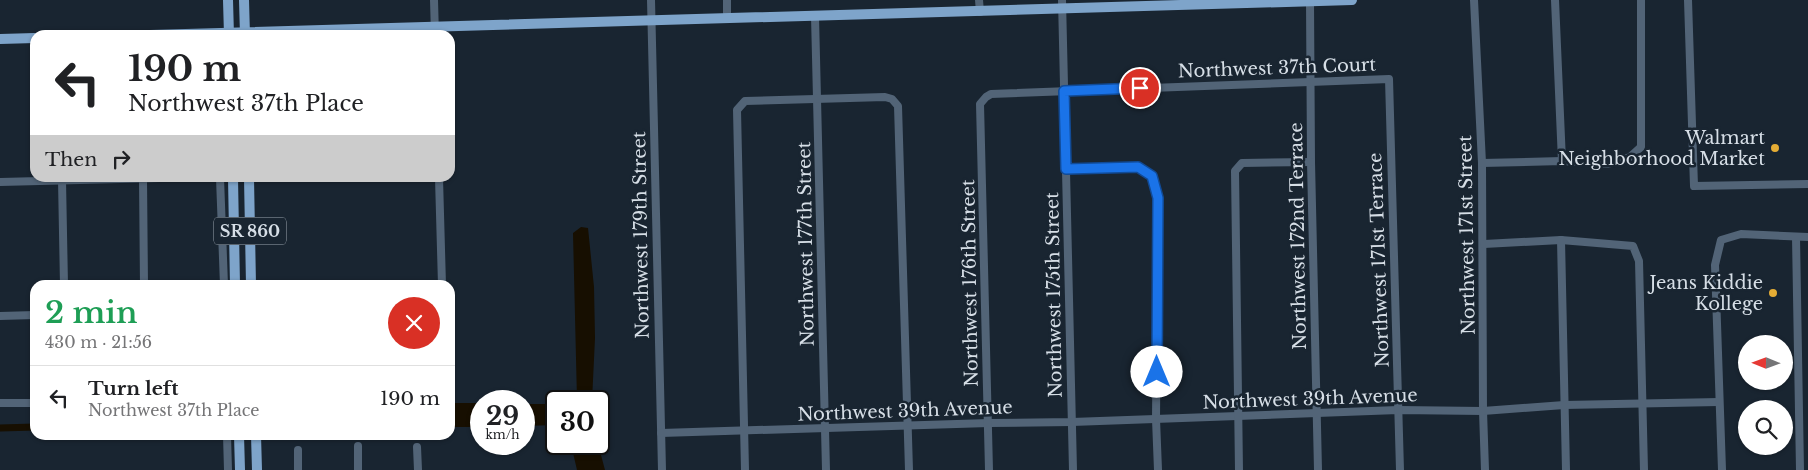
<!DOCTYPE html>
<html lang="en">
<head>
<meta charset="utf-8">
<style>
	body { margin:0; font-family:"Libre Baskerville",serif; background:#f2f2f2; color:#202124; height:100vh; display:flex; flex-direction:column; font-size:19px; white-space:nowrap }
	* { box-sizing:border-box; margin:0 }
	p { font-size:16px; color:#757577 }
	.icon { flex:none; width:28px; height:28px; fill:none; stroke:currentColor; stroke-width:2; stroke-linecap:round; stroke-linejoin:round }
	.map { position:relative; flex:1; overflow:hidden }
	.sheet { position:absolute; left:30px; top:280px; width:425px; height:160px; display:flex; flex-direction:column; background:#fff; border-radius:15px; box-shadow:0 1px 4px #0004 }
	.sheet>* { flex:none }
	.guide { position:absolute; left:30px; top:30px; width:425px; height:152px; border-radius:15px; box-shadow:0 1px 4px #0004; background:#fff; color:#202124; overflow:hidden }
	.needle { width:32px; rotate:271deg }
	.buttons { position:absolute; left:1738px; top:335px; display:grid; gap:10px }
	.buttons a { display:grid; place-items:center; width:55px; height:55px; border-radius:50%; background:#fff; box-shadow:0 1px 4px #0004; font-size:25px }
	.speed { position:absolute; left:470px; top:390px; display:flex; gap:10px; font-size:25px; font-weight:700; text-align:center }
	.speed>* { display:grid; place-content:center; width:65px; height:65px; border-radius:50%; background:#fff; box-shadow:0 1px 4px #0004; line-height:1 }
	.speed small { font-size:12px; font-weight:400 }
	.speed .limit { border:2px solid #111; border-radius:8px; background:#fff; color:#111 }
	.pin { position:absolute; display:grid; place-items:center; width:42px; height:42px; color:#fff; margin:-21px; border:2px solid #fff; border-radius:50%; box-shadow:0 1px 5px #0007 }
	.me { position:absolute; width:55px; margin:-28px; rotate:0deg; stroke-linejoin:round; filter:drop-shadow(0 0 4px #0008) }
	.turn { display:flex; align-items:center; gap:18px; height:105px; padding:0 15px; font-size:22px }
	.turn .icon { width:65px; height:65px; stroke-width:2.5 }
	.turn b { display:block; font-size:35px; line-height:42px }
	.then { display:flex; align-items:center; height:48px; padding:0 15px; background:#0003; gap:10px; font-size:19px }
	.round { display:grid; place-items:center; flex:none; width:52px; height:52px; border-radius:26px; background:#f2f2f2 }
	.headline { display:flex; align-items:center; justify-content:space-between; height:85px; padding:0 15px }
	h1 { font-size:30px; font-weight:600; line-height:38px; color:#1e9e55 }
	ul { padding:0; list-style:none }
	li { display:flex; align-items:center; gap:15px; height:65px; padding:0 15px; border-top:1px solid #e0e0e0 }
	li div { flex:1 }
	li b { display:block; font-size:19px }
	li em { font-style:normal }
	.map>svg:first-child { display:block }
	.water { fill:#170f01 }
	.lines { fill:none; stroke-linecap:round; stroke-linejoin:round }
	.canal { stroke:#170f01; stroke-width:7 }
	.minor { stroke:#526477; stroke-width:8 }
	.major { stroke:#7ea4ca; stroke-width:10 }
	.route-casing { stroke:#114b97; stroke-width:12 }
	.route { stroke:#1a73e8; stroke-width:9 }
	.poi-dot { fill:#e5ad35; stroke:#192531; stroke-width:2 }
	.labels { text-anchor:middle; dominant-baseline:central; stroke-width:5; stroke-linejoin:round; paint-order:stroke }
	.shield { fill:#192531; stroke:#9da6b0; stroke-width:1 }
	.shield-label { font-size:16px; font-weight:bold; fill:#d6dee6 }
	.street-label { font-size:18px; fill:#d6dee6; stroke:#192531 }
	.poi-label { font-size:18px; fill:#d6dee6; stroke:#192531; text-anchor:end }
</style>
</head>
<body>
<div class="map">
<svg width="1808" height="470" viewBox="0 0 1808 470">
	<rect width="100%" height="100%" fill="#192531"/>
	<g class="water">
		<polygon points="581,227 588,228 594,287 595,338 592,401 575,401 577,399 573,233"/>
		<rect x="450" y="403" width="31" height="24"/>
		<polygon points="524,404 556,404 556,425 524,426"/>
		<polygon points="571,444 598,444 605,470 577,470"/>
	</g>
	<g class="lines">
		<polyline class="canal" points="0,428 35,427"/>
		<g class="minor">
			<polyline points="434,0 435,35"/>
			<polyline points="651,0 662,470"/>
			<polyline points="727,0 727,19"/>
			<polyline points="979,0 980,12"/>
			<polyline points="1062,0 1073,470"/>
			<polyline points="1474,0 1482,163 1483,411 1485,470"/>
			<polyline points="1555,0 1562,161"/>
			<polyline points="1688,0 1694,186 1808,184"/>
			<polyline points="1310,1 1311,162 1318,470"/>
			<polyline points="815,16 826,470"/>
			<polyline points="1482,163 1562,161 1608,164 1630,157 1641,147 1641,0"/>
			<polyline points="1066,169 1138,167 1152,176 1158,198 1156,419 1158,470"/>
			<polyline points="143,178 144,285"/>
			<polyline points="220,178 224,285"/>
			<polyline points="439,178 442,285"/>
			<polyline points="62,180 64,285"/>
			<polyline points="0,182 160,178"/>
			<polyline points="1796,237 1800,470"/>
			<polyline points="1561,240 1566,470"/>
			<polyline points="1484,244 1561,240 1633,246 1639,261 1644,470"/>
			<polyline points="0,316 35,315"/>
			<polyline points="0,403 35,403"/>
			<polyline points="661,433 989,423 1072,422 1398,410 1483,411 1564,405 1719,402"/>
			<polyline points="227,435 228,470"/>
			<polyline points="417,447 418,470"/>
			<polyline points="298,450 298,470"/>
			<polyline points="358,470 358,446"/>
			<polyline points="745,470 737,110 745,101 885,97 892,99 898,106 909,470"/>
			<polyline points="989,470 980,104 986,97 991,94 1389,79 1400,470"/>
			<polyline points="1239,470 1235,171 1242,163 1311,162"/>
			<polyline points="1722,470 1715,265 1721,240 1741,234 1808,237"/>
		</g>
		<g class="major">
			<polyline points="228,0 229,35"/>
			<polyline points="244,0 245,35"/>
			<polyline points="150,35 1352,0"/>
			<polyline points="0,39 35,38"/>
			<polyline points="233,178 235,285"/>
			<polyline points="249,178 251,285"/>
			<polyline points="239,435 240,470"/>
			<polyline points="256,435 257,470"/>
		</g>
	</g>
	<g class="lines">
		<defs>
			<polyline id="route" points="1140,88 1064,91 1066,169 1138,167 1152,176 1158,198 1157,372"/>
		</defs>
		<use href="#route" class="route-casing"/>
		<use href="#route" class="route"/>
	</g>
	<g class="poi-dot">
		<circle cx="1775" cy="148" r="5"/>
		<circle cx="1773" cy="293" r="5"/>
	</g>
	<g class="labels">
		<rect class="shield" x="214" y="217.5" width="72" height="27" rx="4"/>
		<g class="shield-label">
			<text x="250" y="231">SR 860</text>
		</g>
		<g class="street-label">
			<text transform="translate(1277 68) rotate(-2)">Northwest 37th Court</text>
			<text transform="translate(641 235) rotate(-91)">Northwest 179th Street</text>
			<text transform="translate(1467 235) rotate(-91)">Northwest 171st Street</text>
			<text transform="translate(1298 236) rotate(-91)">Northwest 172nd Terrace</text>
			<text transform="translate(806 244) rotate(-91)">Northwest 177th Street</text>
			<text transform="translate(1379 260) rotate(-92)">Northwest 171st Terrace</text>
			<text transform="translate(970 283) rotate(-91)">Northwest 176th Street</text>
			<text transform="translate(1054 295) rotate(-91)">Northwest 175th Street</text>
			<text transform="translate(1310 399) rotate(-2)">Northwest 39th Avenue</text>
			<text transform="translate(905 411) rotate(-2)">Northwest 39th Avenue</text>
		</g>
		<g class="poi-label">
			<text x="1765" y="138">Walmart<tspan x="1765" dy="21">Neighborhood Market</tspan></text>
			<text x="1763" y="283">Jeans Kiddie<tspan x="1763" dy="21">Kollege</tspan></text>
		</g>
	</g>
</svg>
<div class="buttons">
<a><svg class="needle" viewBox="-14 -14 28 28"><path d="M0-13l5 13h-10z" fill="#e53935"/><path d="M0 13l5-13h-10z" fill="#757577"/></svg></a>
<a><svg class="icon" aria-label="search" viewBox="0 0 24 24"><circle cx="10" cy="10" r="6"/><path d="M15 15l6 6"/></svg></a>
</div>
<div class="speed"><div>29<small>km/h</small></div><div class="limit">30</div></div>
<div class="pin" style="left:1140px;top:88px;background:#d93025"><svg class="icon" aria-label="arrive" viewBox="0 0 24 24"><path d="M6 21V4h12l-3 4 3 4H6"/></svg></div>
<svg class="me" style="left:1157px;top:372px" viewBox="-20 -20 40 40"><circle r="19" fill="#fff"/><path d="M0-13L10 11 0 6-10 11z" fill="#1a73e8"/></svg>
<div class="guide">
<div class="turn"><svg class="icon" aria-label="left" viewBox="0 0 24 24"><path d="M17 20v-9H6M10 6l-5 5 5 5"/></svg><div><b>190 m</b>Northwest 37th Place</div></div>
<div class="then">Then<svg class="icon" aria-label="right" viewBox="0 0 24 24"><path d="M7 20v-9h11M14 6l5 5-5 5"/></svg></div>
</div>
<section class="sheet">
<div class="headline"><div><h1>2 min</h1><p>430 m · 21:56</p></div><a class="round" style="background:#d93025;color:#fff"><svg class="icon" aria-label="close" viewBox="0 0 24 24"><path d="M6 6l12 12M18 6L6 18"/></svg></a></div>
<ul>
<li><svg class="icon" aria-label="left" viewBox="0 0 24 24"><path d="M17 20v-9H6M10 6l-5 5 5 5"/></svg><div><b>Turn left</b><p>Northwest 37th Place</p></div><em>190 m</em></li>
</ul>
</section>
</div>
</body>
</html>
